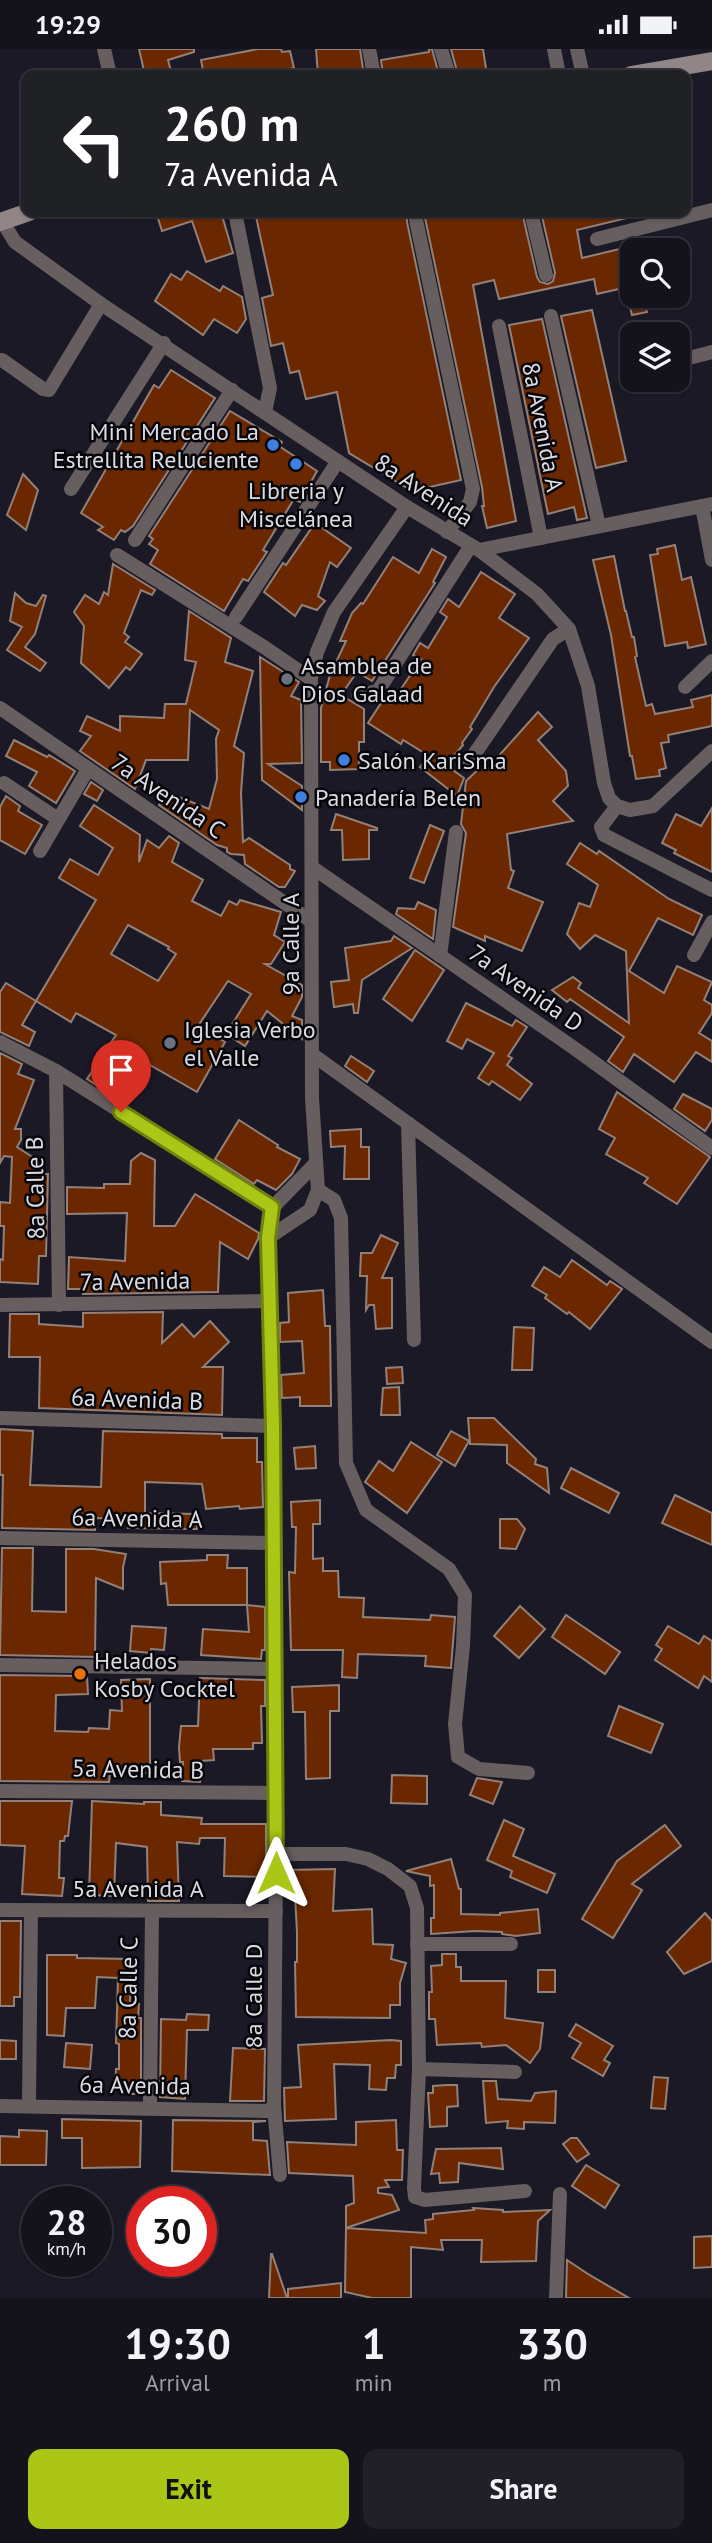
<!DOCTYPE html>
<html lang="en">
<head>
<meta charset="utf-8">
<style>
	body { margin:0; font-family:"PT Sans",sans-serif; background:#212029; color:#f1f3f6; height:100vh; display:flex; flex-direction:column; font-size:26px; white-space:nowrap }
	* { box-sizing:border-box; margin:0 }
	p { font-size:23px; color:#9d9ea3 }
	.icon { flex:none; width:38px; height:38px; fill:none; stroke:currentColor; stroke-width:2; stroke-linecap:round; stroke-linejoin:round }
	.map { position:relative; height:2249px; overflow:hidden }
	.drawer { display:flex; flex-direction:column; background:#14131c; flex:1 }
	.drawer>* { flex:none }
	.hud { position:absolute; left:21px; top:21px; width:670px; height:147px; border-radius:14px; box-shadow:0 2px 5px #0004,0 0 0 2px #33323b; background:#202124; color:#fff; overflow:hidden }
	.controls { position:absolute; left:620px; top:189px; display:grid; gap:14px }
	.controls a { display:grid; place-items:center; width:70px; height:70px; border-radius:14px; background:#14131c; box-shadow:0 2px 5px #0004,0 0 0 2px #33323b; font-size:35px }
	.speed { position:absolute; left:21px; top:2137px; display:flex; gap:14px; font-size:35px; font-weight:700; text-align:center }
	.speed>* { display:grid; place-content:center; width:91px; height:91px; border-radius:50%; background:#14131c; box-shadow:0 2px 5px #0004,0 0 0 2px #33323b; line-height:1 }
	.speed small { font-size:18px; font-weight:400 }
	.speed .limit { border:10px solid #d22; background:#fff; color:#111 }
	.pin { position:absolute; display:grid; place-items:center; width:60px; height:60px; color:#fff; margin:-72px -30px; border-radius:50% 50% 50% 0; rotate:-45deg; box-shadow:0 0 7px #0007 }
	.pin .icon { rotate:45deg }
	.me { position:absolute; width:77px; margin:-38px; rotate:0deg; stroke-linejoin:round; filter:drop-shadow(0 0 5px #0008) }
	.turn { display:flex; align-items:center; gap:24px; height:147px; padding:0 28px; font-size:32px }
	.turn .icon { width:91px; height:91px; stroke-width:2.5 }
	.turn b { display:block; font-size:49px; line-height:60px }
	.eta { display:flex; justify-content:space-evenly; align-items:center; height:119px; text-align:center }
	.eta b { font-size:42px; font-weight:600; line-height:49px }
	.button { display:flex; gap:14px; margin-top:auto; padding:14px 28px }
	.button a { flex:1; height:80px; border-radius:14px; background:#abc616; color:#111; font-size:28px; font-weight:600; line-height:80px; text-align:center }
	.button a+a { background:#212029; color:#f1f3f6 }
	.status { display:flex; justify-content:space-between; align-items:center; height:49px; padding:0 35px; background:#14131c; direction:ltr }
	.status svg { height:19px; fill:currentColor }
	.map>svg:first-child { display:block }
	.building { fill:#6b2800; stroke:#928179; stroke-width:2; fill-rule:evenodd }
	.lines { fill:none; stroke-linecap:round; stroke-linejoin:round }
	.street { stroke:#675e5f; stroke-width:14 }
	.secondary { stroke:#928587; stroke-width:18 }
	.route-casing { stroke:#6f810e; stroke-width:18 }
	.route { stroke:#abc616; stroke-width:12 }
	.shop-dot { fill:#3f7fe0; stroke:#06060a; stroke-width:2.5 }
	.worship-dot { fill:#6b7280; stroke:#06060a; stroke-width:2.5 }
	.food-dot { fill:#e8710a; stroke:#06060a; stroke-width:2.5 }
	.labels { text-anchor:middle; dominant-baseline:central; stroke-width:5; stroke-linejoin:round; paint-order:stroke }
	.street-label { font-size:24px; fill:#dcdbe4; stroke:#06060a }
	.poi-label { font-size:24px; fill:#dcdbe4; stroke:#06060a; text-anchor:start }
</style>
</head>
<body>
<div class="status"><b>19:29</b><svg viewBox="0 0 49 12"><path d="M0 12V9h3v3zM5 12V6h3v6zM10 12V3h3v9zM15 12V0h3v12zM26 1h20v11H26zM47 4h2v5h-2z"/></svg></div>
<div class="map">
<svg width="712" height="2249" viewBox="0 0 712 2249">
	<rect width="100%" height="100%" fill="#1b1926"/>
	<g class="building">
		<polygon points="139,0 194,0 194,3 168,11 172,26 145,26"/>
		<polygon points="258,0 281,0 282,3 290,2 294,19 260,26 204,26 201,11"/>
		<polygon points="316,0 360,0 364,26 318,26"/>
		<polygon points="429,0 432,0 439,26 383,26 381,11 429,3"/>
		<polygon points="451,0 483,0 487,26 458,26"/>
		<polygon points="156,163 221,163 233,204 206,213 192,172 162,182"/>
		<polygon points="255,163 412,163 407,167 407,173 461,431 412,442 349,404 337,343 306,350 299,322 290,324 283,294 271,297 262,249 273,246"/>
		<polygon points="421,163 522,163 537,228 540,233 548,235 553,232 555,224 541,163 631,163 631,168 577,181 582,209 632,197 632,237 597,245 594,230 499,250 494,231 473,236 516,472 487,479 482,457 484,457 482,438 425,169"/>
		<polygon points="187,222 220,242 223,237 242,248 246,270 237,284 214,270 203,286 155,252 171,225 181,231"/>
		<polygon points="642,247 647,263 632,266 628,251"/>
		<polygon points="592,261 626,412 596,419 561,267"/>
		<polygon points="542,270 587,469 577,471 574,458 548,465 509,276"/>
		<polygon points="171,321 215,349 133,477 125,483 121,481 114,491 98,481 103,478 81,464 154,336 159,339"/>
		<polygon points="230,362 282,393 279,397 317,422 300,453 294,450 263,501 267,503 248,532 243,530 224,562 150,515 158,501 149,495 153,490 149,487"/>
		<polygon points="23,425 38,441 26,481 7,466"/>
		<polygon points="315,474 351,499 337,518 330,513 318,547 325,552 317,561 302,556 295,567 264,543 283,514 286,516"/>
		<polygon points="675,496 682,531 691,528 706,595 688,599 687,593 665,597 650,506 658,505 657,500"/>
		<polygon points="432,500 446,508 433,533 435,534 372,632 357,623 341,646 364,660 364,693 359,693 359,720 330,721 330,713 321,713 321,659 330,626 346,592 340,592 352,564 361,554 363,555 393,508 419,524"/>
		<polygon points="614,507 625,562 626,562 632,588 634,588 637,607 635,608 646,657 652,655 655,665 693,658 691,651 712,646 712,677 668,686 669,693 661,694 666,719 659,721 660,727 636,730 632,707 630,707 611,586 593,511"/>
		<polygon points="113,515 155,541 152,546 141,541 124,584 129,588 125,593 142,605 130,621 126,618 109,639 81,614 84,577 74,563 85,546 99,555 104,543 108,546"/>
		<polygon points="481,523 515,545 499,569 529,589 494,638 470,678 472,680 462,694 463,696 446,716 464,729 457,747 420,718 429,707 403,691 401,695 368,674 383,651 391,655 421,610 413,606 420,594 428,599 447,568 440,563 448,550 459,558"/>
		<polygon points="15,544 26,554 36,557 43,546 46,547 35,585 25,598 46,614 40,622 7,601 22,578 10,572"/>
		<polygon points="189,562 231,589 225,613 253,622 234,697 244,704 241,744 243,793 249,789 290,816 290,820 295,822 285,838 279,838 245,815 244,806 231,805 227,803 227,799 217,796 159,756 164,742 209,760 217,730 216,690 219,681 190,661 188,711 146,711 135,740 80,702 91,687 80,682 87,667 120,682 120,667 164,669 165,655 186,655 196,613 185,611"/>
		<polygon points="260,608 299,633 291,647 301,651 302,714 268,715 302,737 302,761 262,731"/>
		<polygon points="538,663 552,678 538,691 566,722 568,737 553,752 573,772 507,785 511,821 514,822 508,839 543,853 522,902 485,887 485,892 453,878 466,784 461,775 466,732 483,716 488,719"/>
		<polygon points="14,691 47,708 49,706 75,722 56,754 29,737 37,723 6,707"/>
		<polygon points="91,733 103,741 97,752 84,745"/>
		<polygon points="6,747 20,757 18,762 42,776 25,805 0,791 0,758"/>
		<path d="M94,756L140,786L139,813L147,791L159,799L169,787L179,794L172,813L203,831L192,852L221,867L229,852L237,856L240,851L281,863L274,886L285,893L271,915H265L302,936V948L292,967L302,971V990L267,962L245,997L226,985L251,945L228,932L198,977L225,993L197,1043L129,1004L104,1041L87,1030L116,986L76,964L71,973L36,952L96,851L59,829L70,810L98,826L113,799L80,777ZM128,876L169,898L168,900L176,905L158,932L111,905Z"/>
		<polygon points="712,759 712,823 674,804 676,801 662,794 676,765 701,777"/>
		<polygon points="336,765 377,779 377,781 369,781 369,810 343,811 342,781 331,781"/>
		<polygon points="430,776 444,782 424,834 410,829"/>
		<polygon points="580,794 597,805 599,802 669,850 702,866 693,886 658,869 629,922 664,944 677,917 712,933 704,951 712,956 712,964 699,984 712,992 712,1013 696,1003 674,1033 634,1005 623,1023 608,1012 624,988 570,950 567,953 552,941 573,928 581,934 578,939 629,974 626,902 595,886 580,900 567,885 579,854 590,858 598,836 567,815"/>
		<polygon points="418,853 436,861 433,890 396,865 398,859 415,860"/>
		<polygon points="394,887 412,899 362,931 358,964 354,964 353,955 334,958 331,933 349,931 345,899 391,892"/>
		<polygon points="415,901 444,921 412,972 383,950"/>
		<polygon points="6,934 36,952 22,976 35,983 29,997 0,983 0,943"/>
		<polygon points="466,954 512,977 516,971 527,978 508,1007 512,1009 507,1016 532,1035 520,1051 492,1032 489,1036 478,1029 494,1004 467,990 462,1000 447,992"/>
		<polygon points="0,1004 22,1015 18,1025 34,1031 15,1080 21,1080 21,1091 17,1098 34,1109 33,1125 48,1125 46,1207 39,1207 38,1235 0,1233 0,1210 3,1211 4,1177 0,1177 0,1153 10,1154 12,1108 4,1107 0,1114"/>
		<polygon points="351,1007 374,1022 367,1033 345,1017"/>
		<polygon points="617,1043 710,1108 677,1155 644,1134 648,1129 606,1105 615,1089 599,1080"/>
		<polygon points="683,1045 712,1060 712,1071 705,1082 674,1060"/>
		<polygon points="239,1071 278,1096 277,1098 300,1110 292,1125 276,1141 257,1131 254,1135 215,1110"/>
		<polygon points="361,1080 361,1098 369,1098 369,1130 344,1130 345,1097 331,1098 330,1082"/>
		<polygon points="141,1104 155,1111 154,1177 175,1177 195,1145 259,1184 258,1190 248,1210 220,1193 218,1243 83,1245 83,1240 68,1240 69,1208 125,1212 127,1164 67,1165 67,1138 104,1139 104,1135 130,1135 131,1112"/>
		<polygon points="381,1186 398,1194 382,1229 392,1229 392,1279 376,1280 374,1256 369,1256 366,1261 367,1227 360,1227 361,1204 372,1204"/>
		<polygon points="572,1211 607,1236 610,1232 622,1240 590,1280 569,1263 567,1265 545,1249 547,1246 532,1237 544,1218 560,1228"/>
		<polygon points="323,1241 325,1277 330,1277 331,1357 300,1357 300,1348 282,1349 281,1326 304,1324 302,1292 280,1293 280,1274 289,1273 288,1244"/>
		<polygon points="163,1263 162,1294 182,1275 194,1288 210,1272 229,1293 203,1318 223,1318 222,1366 39,1359 40,1308 9,1308 10,1265 39,1265 39,1275 83,1278 83,1264"/>
		<polygon points="514,1278 534,1279 532,1321 512,1321"/>
		<polygon points="402,1318 403,1334 387,1335 386,1319"/>
		<polygon points="399,1338 400,1366 381,1366 383,1339"/>
		<polygon points="468,1369 494,1369 536,1410 535,1415 547,1419 549,1444 507,1414 507,1396 470,1395"/>
		<polygon points="0,1380 33,1382 30,1436 101,1438 103,1382 222,1385 222,1389 257,1389 257,1413 262,1413 263,1458 240,1460 239,1457 206,1460 202,1435 145,1433 145,1464 197,1465 197,1480 128,1479 128,1470 95,1469 95,1481 2,1479 3,1426 0,1426"/>
		<polygon points="451,1382 469,1392 455,1417 437,1406"/>
		<polygon points="411,1393 442,1413 407,1464 365,1433 379,1412 393,1422"/>
		<polygon points="315,1397 316,1419 296,1420 294,1399"/>
		<polygon points="571,1419 619,1444 609,1464 561,1439"/>
		<polygon points="675,1446 712,1464 712,1496 662,1474"/>
		<polygon points="320,1451 320,1475 313,1475 313,1510 323,1509 323,1522 338,1522 339,1548 364,1549 363,1568 430,1571 431,1566 455,1568 451,1619 425,1617 426,1607 358,1605 357,1629 342,1628 343,1601 291,1601 289,1523 295,1524 296,1478 292,1478 291,1453"/>
		<polygon points="500,1470 517,1470 525,1480 516,1500 500,1499"/>
		<polygon points="2,1499 33,1499 32,1562 66,1563 66,1500 94,1500 126,1505 123,1518 123,1540 96,1529 95,1608 0,1606"/>
		<polygon points="207,1506 228,1506 227,1519 247,1519 247,1556 168,1556 166,1534 161,1535 160,1513 207,1511"/>
		<polygon points="247,1556 265,1558 265,1601 262,1601 261,1610 201,1606 203,1580 249,1583"/>
		<polygon points="520,1557 545,1580 519,1609 494,1587"/>
		<polygon points="566,1566 620,1603 605,1625 552,1588"/>
		<polygon points="132,1577 166,1579 164,1601 151,1600 151,1604 130,1602"/>
		<polygon points="668,1577 699,1595 704,1587 712,1592 712,1633 704,1627 698,1639 655,1611 662,1600 656,1596"/>
		<polygon points="0,1626 87,1627 88,1645 56,1646 55,1682 88,1683 89,1679 109,1680 110,1661 122,1662 121,1631 150,1630 150,1724 110,1724 109,1733 0,1732"/>
		<polygon points="200,1629 265,1631 265,1657 261,1657 262,1694 253,1694 253,1700 213,1700 214,1711 201,1712 200,1733 182,1732 183,1713 180,1713 179,1698 181,1677 198,1677"/>
		<polygon points="339,1636 339,1662 330,1662 330,1729 306,1730 305,1663 293,1663 292,1638"/>
		<polygon points="619,1657 663,1675 651,1704 608,1687"/>
		<polygon points="392,1726 427,1727 427,1755 391,1754"/>
		<polygon points="477,1729 502,1733 493,1755 470,1746"/>
		<polygon points="0,1752 72,1752 68,1787 65,1787 64,1792 60,1792 59,1829 64,1829 62,1847 22,1845 25,1797 0,1796"/>
		<polygon points="92,1752 144,1755 144,1753 161,1753 161,1766 202,1769 201,1775 266,1775 266,1828 224,1827 225,1789 200,1789 199,1795 177,1793 179,1852 148,1852 147,1798 116,1794 114,1847 89,1846"/>
		<polygon points="504,1771 524,1780 513,1807 555,1825 547,1844 510,1828 512,1822 487,1811"/>
		<polygon points="665,1776 681,1797 632,1835 642,1841 613,1889 582,1870 617,1812"/>
		<polygon points="451,1810 459,1840 461,1840 461,1865 500,1866 500,1864 538,1860 540,1884 516,1887 502,1885 502,1883 475,1882 431,1885 431,1869 434,1869 434,1836 430,1837 430,1827 406,1822"/>
		<polygon points="335,1820 333,1862 372,1860 373,1895 393,1896 391,1910 406,1914 400,1934 400,1956 390,1956 390,1969 296,1968 295,1913 297,1913 297,1883 295,1847 286,1847 285,1821"/>
		<polygon points="705,1864 712,1872 712,1912 684,1925 667,1903"/>
		<polygon points="0,1872 21,1872 20,1948 14,1948 14,1957 0,1957"/>
		<polygon points="442,1905 456,1905 456,1918 461,1918 461,1932 506,1932 505,1969 543,1974 540,2000 530,2014 506,1996 482,1998 481,1994 437,1996 435,1970 429,1970 429,1943 432,1943 431,1917 442,1916"/>
		<polygon points="47,1906 77,1906 77,1909 131,1910 130,1954 139,1955 138,1969 141,1969 141,2045 125,2045 125,2038 115,2038 116,2020 119,2020 119,1995 116,1994 118,1929 97,1928 95,1959 66,1959 64,1987 47,1986"/>
		<rect x="538" y="1921" width="17" height="22"/>
		<polygon points="187,1965 209,1966 208,1981 187,1981 185,2050 160,2048 161,1970 186,1971"/>
		<polygon points="576,1975 613,1997 604,2011 610,2014 603,2027 572,2009 581,1994 569,1987"/>
		<polygon points="0,1991 16,1992 16,2010 0,2010"/>
		<polygon points="391,1991 401,1992 401,2016 396,2016 395,2029 387,2029 386,2041 369,2040 370,2016 334,2015 336,2070 285,2072 284,2039 301,2038 298,1996"/>
		<polygon points="66,1994 92,1996 90,2020 64,2018"/>
		<polygon points="233,1999 265,2000 264,2052 230,2052"/>
		<polygon points="654,2028 668,2029 665,2060 651,2059"/>
		<polygon points="483,2032 496,2032 498,2050 531,2052 535,2044 556,2042 555,2074 524,2073 524,2080 507,2079 508,2072 486,2074"/>
		<polygon points="447,2036 457,2036 458,2057 447,2058 447,2077 430,2078 428,2044 433,2044 433,2037"/>
		<polygon points="62,2070 141,2072 140,2118 82,2119 82,2089 62,2089"/>
		<polygon points="173,2071 266,2072 253,2073 253,2091 267,2092 270,2126 172,2122"/>
		<polygon points="396,2071 397,2101 403,2101 402,2131 385,2131 389,2138 378,2139 378,2144 392,2146 399,2161 346,2179 346,2157 354,2154 353,2127 289,2124 287,2093 356,2096 356,2073"/>
		<polygon points="19,2081 47,2082 46,2116 0,2116 0,2087 19,2088"/>
		<polygon points="571,2089 577,2089 589,2105 577,2113 563,2095"/>
		<polygon points="501,2099 503,2120 459,2114 458,2133 440,2134 439,2124 431,2125 436,2100"/>
		<polygon points="586,2116 619,2136 605,2159 572,2137"/>
		<polygon points="473,2159 503,2161 503,2163 550,2161 538,2172 536,2212 481,2213 482,2191 441,2191 443,2201 411,2198 411,2249 372,2249 345,2243 346,2179 426,2184 425,2171 433,2170 433,2165 474,2161"/>
		<polygon points="712,2187 712,2218 694,2219 694,2188"/>
		<polygon points="271,2205 272,2205 287,2249 269,2249"/>
		<polygon points="567,2211 588,2225 629,2249 566,2249"/>
		<polygon points="341,2234 341,2249 288,2249 288,2240"/>
	</g>
	<g class="lines">
		<g class="street">
			<polyline points="104,0 110,26"/>
			<polyline points="369,0 374,26"/>
			<polyline points="441,0 449,26"/>
			<polyline points="554,0 559,26"/>
			<polyline points="577,0 583,26"/>
			<polyline points="235,163 270,339 265,363"/>
			<polyline points="531,163 546,226"/>
			<polyline points="416,171 473,440 470,453 447,483"/>
			<polyline points="2,172 15,193 101,255 407,458 479,501 537,545 569,580 588,637 604,734 609,749 617,757 630,761 653,757 712,702"/>
			<polyline points="597,190 712,161"/>
			<polyline points="551,267 599,477"/>
			<polyline points="499,277 541,489"/>
			<polyline points="2,311 43,340 49,341 101,255"/>
			<polyline points="677,312 712,303"/>
			<polyline points="631,322 632,322"/>
			<polyline points="71,440 164,294"/>
			<polyline points="702,457 712,511"/>
			<polyline points="135,491 232,341"/>
			<polyline points="479,501 712,455"/>
			<polyline points="117,506 264,598 311,630"/>
			<polyline points="236,568 338,412"/>
			<polyline points="685,638 712,612"/>
			<polyline points="358,646 378,642 470,498"/>
			<polyline points="0,659 311,872"/>
			<polyline points="469,713 553,590 569,580"/>
			<polyline points="4,734 58,770"/>
			<polyline points="617,757 601,778 604,786 712,841"/>
			<polyline points="40,802 88,720"/>
			<polyline points="313,819 574,999 712,1099"/>
			<polyline points="694,906 712,873"/>
			<polyline points="440,907 456,783"/>
			<polyline points="0,993 56,1022 273,1158"/>
			<polyline points="313,1006 712,1293"/>
			<polyline points="56,1022 59,1256"/>
			<polyline points="408,1074 414,1291"/>
			<polyline points="318,1141 334,1151 341,1169 346,1414 366,1461 449,1520 465,1546 463,1597 455,1675 458,1708 479,1720 528,1724"/>
			<polyline points="273,1158 315,1115"/>
			<polyline points="268,1189 310,1161 318,1141 312,1049 311,630 317,603 334,563 407,458"/>
			<polyline points="0,1256 270,1252"/>
			<polyline points="0,1369 273,1377"/>
			<polyline points="0,1489 273,1494"/>
			<polyline points="0,1616 274,1620"/>
			<polyline points="0,1742 275,1744"/>
			<polyline points="276,1805 346,1805 368,1810 388,1820 410,1837 417,1859 419,2020 414,2139 415,2148 425,2151 525,2142"/>
			<polyline points="0,1861 276,1862"/>
			<polyline points="417,1895 511,1895"/>
			<polyline points="419,2020 515,2023"/>
			<polyline points="0,2057 268,2062 274,2057 276,1805 273,1377 268,1189 273,1158"/>
			<polyline points="29,2057 31,1861"/>
			<polyline points="274,2057 280,2126"/>
			<polyline points="150,2058 152,1862"/>
			<polyline points="556,2249 560,2145"/>
		</g>
		<g class="secondary">
			<polyline points="631,26 712,12"/>
			<polyline points="0,173 29,163"/>
		</g>
	</g>
	<g class="lines">
		<defs>
			<polyline id="route" points="121,1063 272,1158 268,1189 273,1377 276,1824"/>
		</defs>
		<use href="#route" class="route-casing"/>
		<use href="#route" class="route"/>
	</g>
	<g class="shop-dot">
		<circle cx="273" cy="396" r="7"/>
		<circle cx="296" cy="415" r="7"/>
		<circle cx="344" cy="711" r="7"/>
		<circle cx="301" cy="748" r="7"/>
	</g>
	<g class="worship-dot">
		<circle cx="287" cy="630" r="7"/>
		<circle cx="170" cy="994" r="7"/>
	</g>
	<circle class="food-dot" cx="80" cy="1625" r="7"/>
	<g class="labels">
		<g class="street-label">
			<text transform="translate(543 378) rotate(79)">8a Avenida A</text>
			<text transform="translate(424 441) rotate(33)">8a Avenida</text>
			<text transform="translate(168 747) rotate(34)">7a Avenida C</text>
			<text transform="translate(290 895) rotate(-90)">9a Calle A</text>
			<text transform="translate(526 939) rotate(35)">7a Avenida D</text>
			<text transform="translate(35 1139) rotate(-91)">8a Calle B</text>
			<text transform="translate(135 1232) rotate(-1)">7a Avenida</text>
			<text transform="translate(137 1350) rotate(2)">6a Avenida B</text>
			<text transform="translate(137 1469) rotate(1)">6a Avenida A</text>
			<text transform="translate(138 1720) rotate(1)">5a Avenida B</text>
			<text x="138" y="1839">5a Avenida A</text>
			<text transform="translate(128 1939) rotate(-89)">8a Calle C</text>
			<text transform="translate(253 1947) rotate(-90)">8a Calle D</text>
			<text transform="translate(135 2036) rotate(1)">6a Avenida</text>
		</g>
		<g class="poi-label">
			<text x="259" y="382" text-anchor="end">Mini Mercado La<tspan x="259" dy="28">Estrellita Reluciente</tspan></text>
			<text x="296" y="441" text-anchor="middle">Libreria y<tspan x="296" dy="28">Miscelánea</tspan></text>
			<text x="301" y="616">Asamblea de<tspan x="301" dy="28">Dios Galaad</tspan></text>
			<text x="358" y="711">Salón KariSma</text>
			<text x="315" y="748">Panadería Belen</text>
			<text x="184" y="980">Iglesia Verbo<tspan x="184" dy="28">el Valle</tspan></text>
			<text x="94" y="1611">Helados<tspan x="94" dy="28">Kosby Cocktel</tspan></text>
		</g>
	</g>
</svg>
<div class="controls">
<a><svg class="icon" aria-label="search" viewBox="0 0 24 24"><circle cx="10" cy="10" r="6"/><path d="M15 15l6 6"/></svg></a>
<a><svg class="icon" aria-label="layers" viewBox="0 0 24 24"><path d="M12 4l9 5-9 5-9-5zM3 14l9 5 9-5"/></svg></a>
</div>
<div class="speed"><div>28<small>km/h</small></div><div class="limit">30</div></div>
<div class="pin" style="left:121px;top:1063px;background:#d93025"><svg class="icon" aria-label="arrive" viewBox="0 0 24 24"><path d="M6 21V4h12l-3 4 3 4H6"/></svg></div>
<svg class="me" style="left:276px;top:1824px" viewBox="-20 -20 40 40"><path d="M0-17L14 15 0 8-14 15z" fill="#abc616" stroke="#fff" stroke-width="4"/></svg>
<div class="hud">
<div class="turn"><svg class="icon" aria-label="left" viewBox="0 0 24 24"><path d="M17 20v-9H6M10 6l-5 5 5 5"/></svg><div><b>260 m</b>7a Avenida A</div></div>
</div>
</div>
<section class="drawer">
<div class="eta">
<div><b>19:30</b><p>Arrival</p></div>
<div><b>1</b><p>min</p></div>
<div><b>330</b><p>m</p></div>
</div>
<div class="button"><a>Exit</a><a>Share</a></div>
</section>
</body>
</html>
